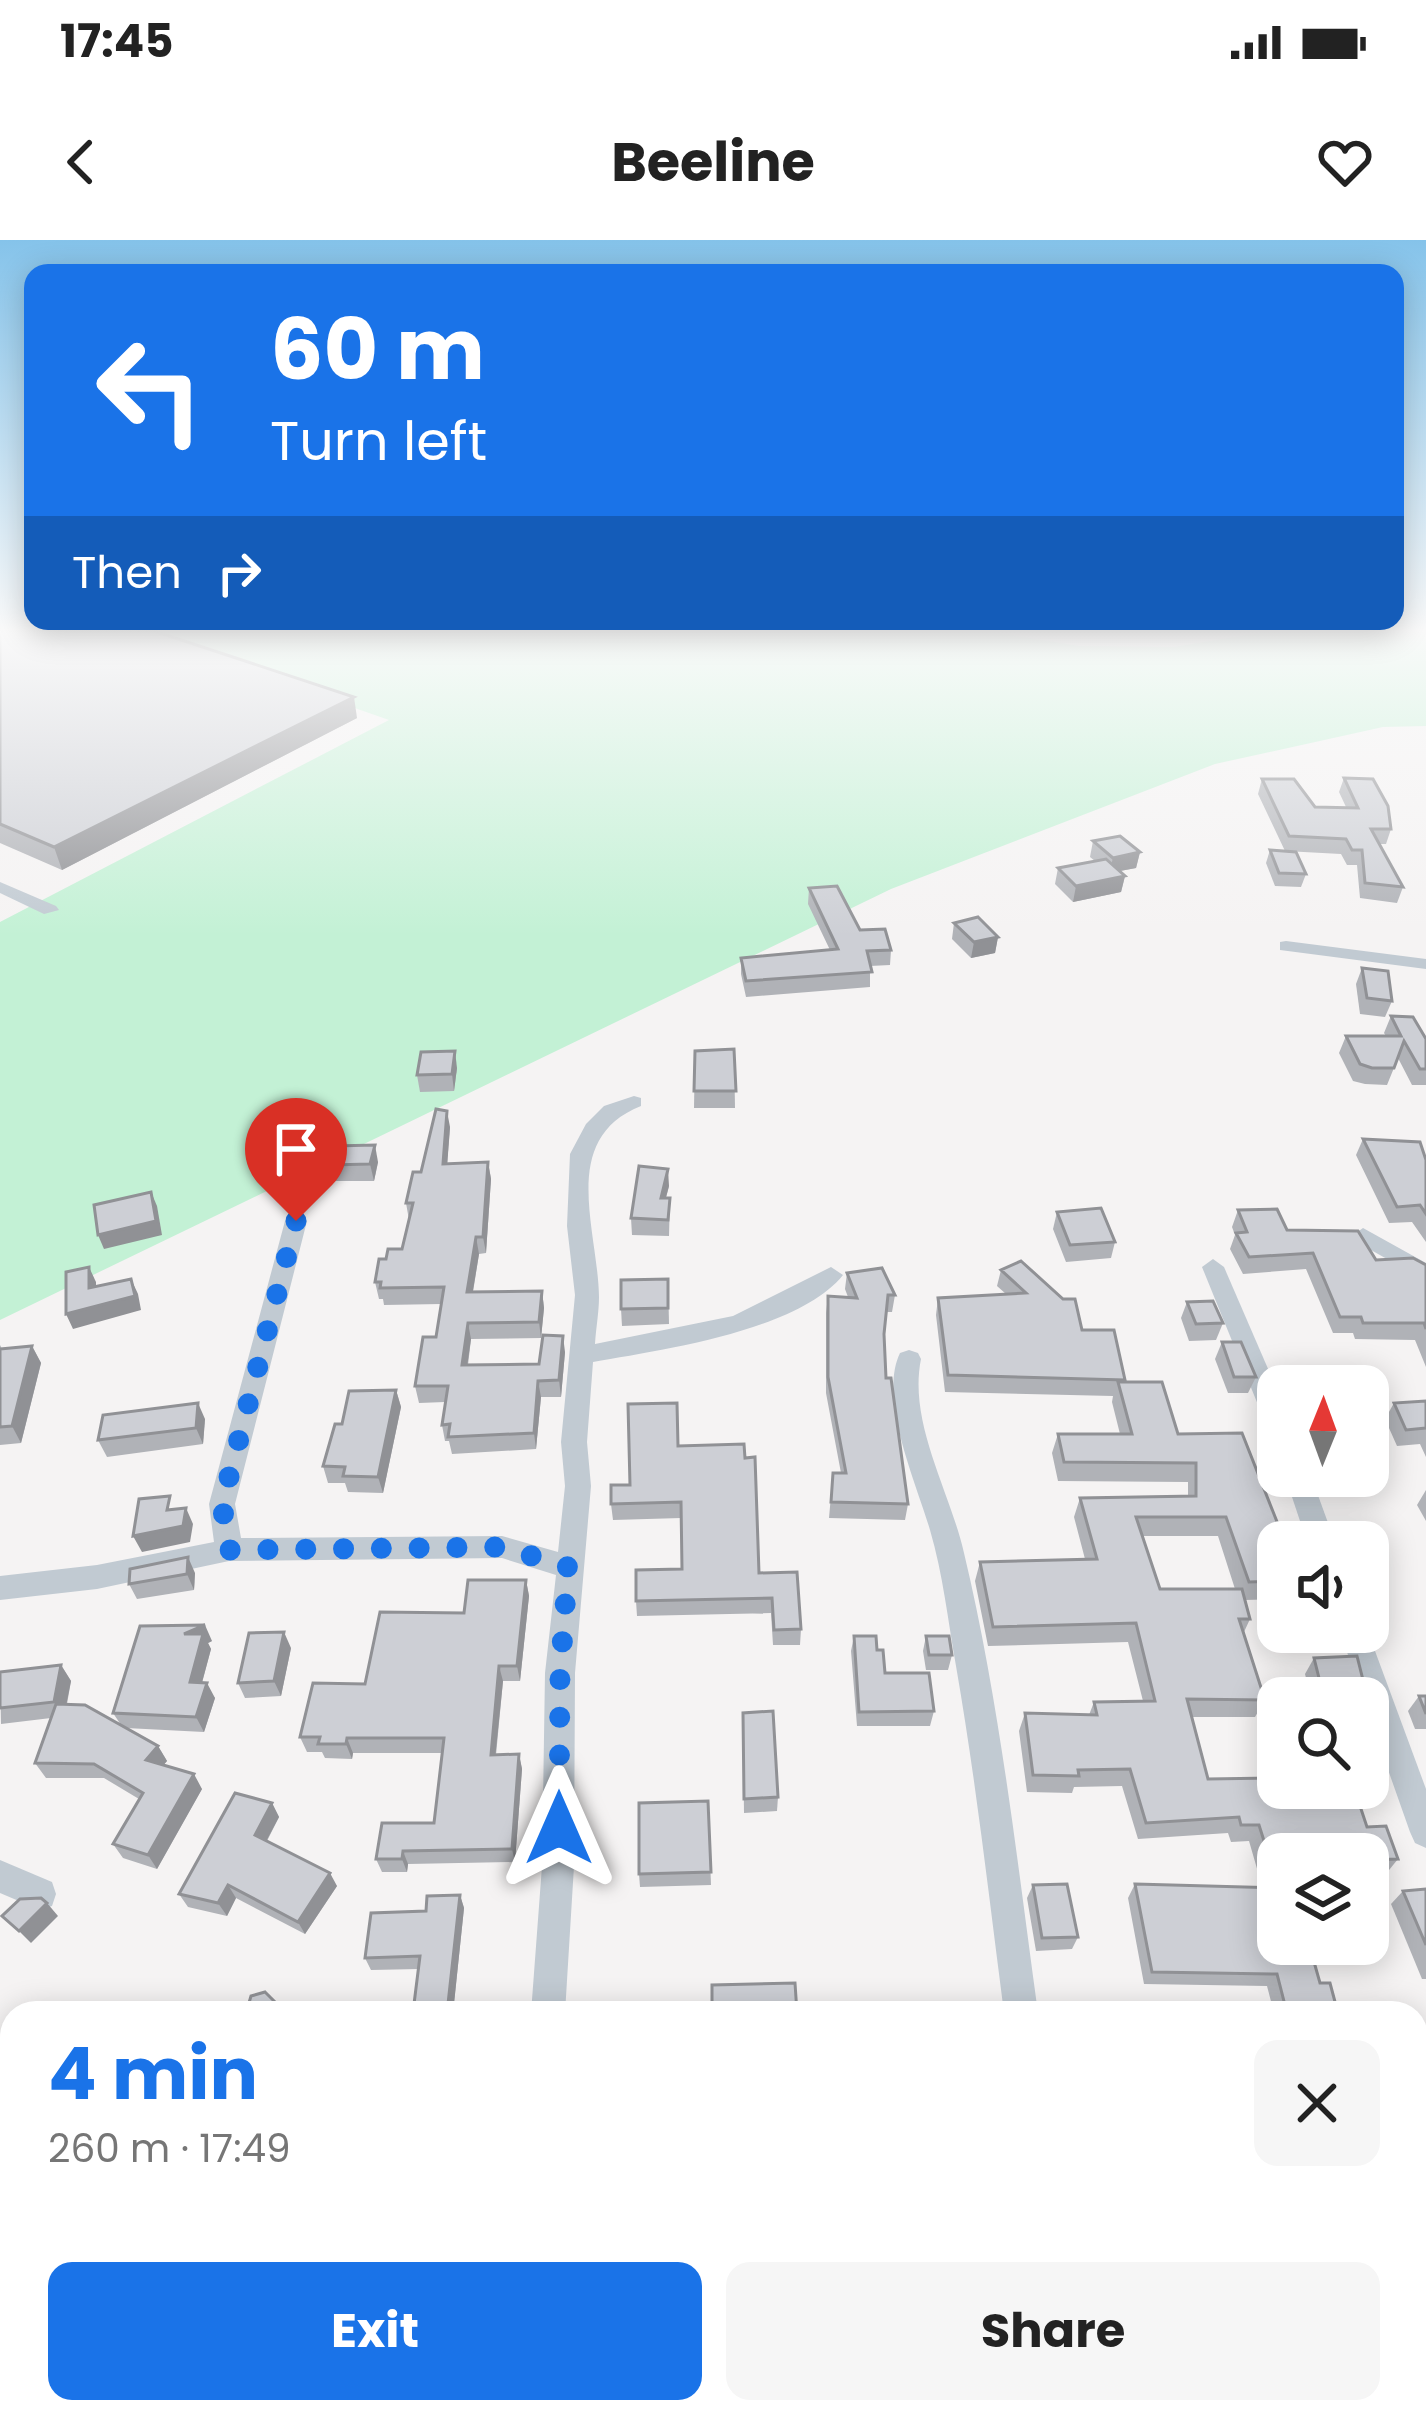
<!DOCTYPE html>
<html lang="en">
<head>
<meta charset="utf-8">
<style>
	body { margin:0; font-family:Poppins,sans-serif; background:#f6f6f6; color:#222; height:100vh; display:flex; flex-direction:column; font-size:45px; white-space:nowrap }
	* { box-sizing:border-box; margin:0 }
	p { font-size:39px; color:#767676 }
	.icon { flex:none; width:66px; height:66px; fill:none; stroke:currentColor; stroke-width:2; stroke-linecap:round; stroke-linejoin:round }
	.map { position:relative; flex:1; overflow:hidden }
	.panel { position:absolute; left:0px; top:1761px; width:1428px; height:423px; display:flex; flex-direction:column; background:#fff; border-radius:36px 36px 0 0; box-shadow:0 6px 30px #0003 }
	.panel>* { flex:none }
	.hud { position:absolute; left:24px; top:24px; width:1380px; height:366px; border-radius:24px; box-shadow:0 6px 30px #0003; background:#1a73e8; color:#fff; overflow:hidden }
	.needle { width:78px; rotate:1deg }
	.tools { position:absolute; left:1257px; top:1125px; display:grid; gap:24px }
	.tools a { display:grid; place-items:center; width:132px; height:132px; border-radius:24px; background:#fff; box-shadow:0 6px 30px #0003; font-size:60px }
	.pin { position:absolute; display:grid; place-items:center; width:102px; height:102px; color:#fff; margin:-123px -51px; border-radius:50% 50% 50% 0; rotate:-45deg; box-shadow:0 0 12px #0007 }
	.pin .icon { rotate:45deg }
	.me { position:absolute; width:132px; margin:-66px; rotate:0deg; stroke-linejoin:round; filter:drop-shadow(0 0 9px #0008) }
	.turn { display:flex; align-items:center; gap:42px; height:252px; padding:0 48px; font-size:54px }
	.turn .icon { width:156px; height:156px; stroke-width:2.5 }
	.turn b { display:block; font-size:84px; line-height:102px }
	.then { display:flex; align-items:center; height:114px; padding:0 48px; background:#0003; gap:24px; font-size:45px }
	.round { display:grid; place-items:center; flex:none; width:126px; height:126px; border-radius:24px; background:#f6f6f6 }
	.summary { display:flex; align-items:center; justify-content:space-between; height:204px; padding:0 48px }
	h1 { font-size:72px; font-weight:700; line-height:90px; color:#1a73e8 }
	.action { display:flex; gap:24px; margin-top:auto; padding:24px 48px }
	.action a { flex:1; height:138px; border-radius:24px; background:#1a73e8; color:#fff; font-size:48px; font-weight:700; line-height:138px; text-align:center }
	.action a+a { background:#f6f6f6; color:#222 }
	.status { display:flex; justify-content:space-between; align-items:center; height:84px; padding:0 60px; background:#fff; direction:ltr }
	.status svg { height:33px; fill:currentColor }
	header { display:flex; justify-content:space-between; align-items:center; height:156px; padding:0 48px; background:#fff; font-size:54px; font-weight:700 }
	.map>svg:first-child { display:block }
	.green { fill:#c3f1d5 }
	.lines { fill:none; stroke-linecap:round; stroke-linejoin:round }
	.street { fill:#c1cad2; fill-rule:evenodd }
	.wall { fill:#b0b2b7; fill-rule:evenodd }
	.shaded-wall { fill:#909195 }
	.building { fill:#cdcfd5; stroke:#909195; stroke-width:3 }
	.route { stroke:#1a73e8; stroke-width:21; stroke-dasharray:0 37.8 }
</style>
</head>
<body>
<div class="status"><b>17:45</b><svg viewBox="0 0 49 12"><path d="M0 12V9h3v3zM5 12V6h3v6zM10 12V3h3v9zM15 12V0h3v12zM26 1h20v11H26zM47 4h2v5h-2z"/></svg></div>
<header><svg class="icon" aria-label="back" viewBox="0 0 24 24"><path d="M15 5l-7 7 7 7"/></svg>Beeline<svg class="icon" aria-label="heart" viewBox="0 0 24 24"><path d="M12 20l-8-8c-3-5 5-10 8-4 3-6 11-1 8 4z"/></svg></header>
<div class="map">
<svg width="1426" height="2182" viewBox="0 0 1426 2182">
	<rect width="100%" height="100%" fill="#f5f3f3"/>
	<polygon class="green" points="135,391 987,391 1079,406 1174,407 1271,391 1426,391 1426,486 1383,487 1215,524 891,649 0,1080 0,682 389,480"/>
	<g class="lines">
		<g class="street">
			<polygon points="0,642 56,666 59,670 44,674 0,653"/>
			<polygon points="1286,701 1426,719 1426,729 1280,710 1280,702"/>
			<path d="M634,856L641,858V866C558,899 598,989 599,1057C599,1072 596,1088 595,1104L733,1076L831,1027L843,1035C798,1091 661,1110 593,1122L587,1202L591,1246L575,1433L574,1626L565,1773H531L542,1626L545,1433L556,1335L502,1318L229,1321L97,1349L0,1360V1336L97,1325L214,1302L209,1264L285,981L296,973L307,981L235,1264L241,1298L502,1296L558,1312L565,1246L561,1202L575,1055L567,986L570,914L586,884L604,866Z"/>
			<polygon points="1363,988 1426,1023 1426,1041 1355,1001 1352,996"/>
			<polygon points="1213,1019 1224,1027 1278,1152 1278,1192 1269,1189 1265,1182 1202,1027"/>
			<path d="M909,1110L918,1113L921,1119C908,1183 950,1251 964,1313C1000,1464 1017,1620 1038,1773H1004C989,1657 976,1541 956,1426C948,1381 943,1334 930,1290C916,1242 878,1159 900,1113Z"/>
			<polygon points="1285,1236 1311,1236 1335,1302 1307,1302"/>
			<polygon points="1340,1392 1368,1392 1426,1549 1426,1608 1415,1603 1410,1592 1368,1473 1368,1458 1363,1458"/>
			<polygon points="0,1620 52,1642 56,1654 52,1666 40,1670 0,1653"/>
			<polygon points="1426,2131 1426,2171 1416,2172 1416,2132"/>
			<polygon points="1296,2172 1338,2172 1340,2182 1298,2182"/>
		</g>
	</g>
	<g class="wall">
		<polygon points="0,391 357,478 62,630 0,603"/>
		<polygon points="1344,538 1391,589 1386,604 1379,604 1403,647 1397,663 1360,658 1357,625 1347,625 1341,614 1285,611 1258,554 1262,539 1315,567 1346,567 1339,552"/>
		<polygon points="1093,601 1140,612 1136,628 1120,631 1125,636 1121,652 1073,662 1055,644 1058,628 1095,621 1090,617"/>
		<polygon points="1270,610 1306,634 1301,647 1275,646 1266,623"/>
		<polygon points="809,648 860,690 891,710 890,725 870,726 870,747 746,757 741,734 741,718 830,710 808,664"/>
		<polygon points="954,683 998,697 995,713 971,718 952,699"/>
		<polygon points="1362,728 1392,761 1385,777 1360,774 1356,744"/>
		<polygon points="1391,776 1426,799 1426,845 1412,845 1398,818 1387,845 1365,844 1353,841 1339,813 1346,796 1386,796 1384,793"/>
		<polygon points="734,809 735,868 694,868 695,811"/>
		<polygon points="457,828 454,851 420,852 417,835"/>
		<polygon points="450,887 447,924 488,922 491,939 486,1013 479,1014 473,1052 542,1051 544,1068 541,1098 471,1099 468,1125 539,1124 565,1112 561,1157 541,1157 536,1209 452,1214 449,1201 445,1201 442,1185 445,1162 419,1163 415,1146 436,1097 441,1064 384,1065 383,1059 379,1059 375,1042 386,1019 402,1009 409,980 406,963"/>
		<polygon points="1363,899 1426,920 1426,1002 1412,982 1389,983 1356,915"/>
		<polygon points="378,922 374,941 334,941 330,925"/>
		<polygon points="669,946 666,958 670,958 669,996 632,995 631,978"/>
		<polygon points="1238,970 1287,990 1376,1020 1426,1025 1426,1127 1415,1100 1355,1099 1353,1093 1333,1093 1306,1029 1243,1034 1230,1009 1235,995 1232,987"/>
		<polygon points="1057,972 1115,1002 1111,1018 1066,1022 1053,989"/>
		<path d="M1001,1030L1082,1090L1125,1140L1124,1142L1178,1194L1278,1302V1359L1245,1360L1250,1379L1244,1392L1265,1460L1255,1477H1191L1208,1539L1367,1587L1398,1619L1385,1635L1368,1636V1614H1278V1638L1260,1639L1249,1601L1231,1602L1228,1593L1138,1599L1122,1546L1074,1547L1072,1553L1027,1552L1019,1491L1025,1473L1089,1475L1094,1462L1143,1461L1128,1402L988,1406L975,1341L980,1322L1085,1319L1074,1277L1080,1258L1188,1256V1242L1058,1241L1052,1213L1058,1194H1120L1112,1162L1113,1156L945,1152L936,1075L938,1058L1006,1054L997,1046ZM1142,1296H1218L1235,1349H1160Z"/>
		<polygon points="847,1033 895,1055 892,1072 886,1072 884,1094 886,1138 908,1264 905,1280 829,1278 833,1233 841,1233 826,1153 826,1073 828,1056 848,1057 845,1049"/>
		<polygon points="668,1039 669,1084 622,1086 621,1069"/>
		<polygon points="1187,1062 1223,1083 1216,1100 1189,1101 1181,1078"/>
		<polygon points="1222,1102 1256,1137 1248,1153 1228,1153 1215,1119"/>
		<polygon points="0,1105 2,1109 32,1106 41,1123 21,1203 0,1205"/>
		<polygon points="396,1150 401,1167 383,1253 348,1252 345,1243 328,1243 323,1226 342,1184"/>
		<polygon points="1426,1161 1426,1217 1420,1204 1397,1206 1385,1179 1394,1163"/>
		<polygon points="205,1179 203,1204 107,1217 98,1200"/>
		<polygon points="678,1206 759,1333 801,1389 800,1405 773,1405 771,1373 637,1376 636,1361 682,1329 681,1278 613,1280 611,1264 630,1245"/>
		<polygon points="1426,1250 1426,1281 1417,1265"/>
		<polygon points="195,1333 194,1350 137,1359 129,1344"/>
		<polygon points="526,1340 529,1356 520,1441 503,1441 496,1515 519,1514 522,1529 515,1622 408,1624 407,1632 382,1632 376,1619 434,1583 442,1513 353,1513 352,1519 325,1518 322,1512 307,1512 300,1497 365,1444"/>
		<polygon points="140,1386 212,1401 208,1403 211,1409 202,1443 215,1458 204,1492 126,1488 158,1506 167,1521 163,1525 202,1549 157,1629 123,1618 113,1604 139,1559 104,1538 46,1538 35,1523 51,1478 1,1484 0,1432 61,1425 71,1441 67,1464 121,1485 113,1473"/>
		<polygon points="854,1396 877,1410 885,1433 934,1471 930,1486 857,1486 851,1411"/>
		<polygon points="926,1396 952,1415 948,1430 926,1430 923,1411"/>
		<polygon points="291,1408 281,1456 245,1458 238,1443"/>
		<polygon points="1314,1418 1367,1456 1382,1482 1371,1496 1368,1496 1368,1458 1311,1458 1305,1434"/>
		<polygon points="1419,1456 1426,1456 1426,1489 1415,1489 1408,1471"/>
		<polygon points="743,1487 778,1557 777,1571 744,1573"/>
		<polygon points="708,1561 711,1645 640,1647 639,1634"/>
		<polygon points="272,1563 279,1577 267,1601 337,1646 305,1694 236,1658 227,1676 188,1667 179,1654"/>
		<polygon points="1135,1644 1320,1743 1338,1773 1274,1773 1267,1746 1144,1744 1128,1658"/>
		<polygon points="1033,1645 1078,1697 1072,1709 1036,1711 1027,1658"/>
		<polygon points="1426,1649 1426,1739 1422,1739 1391,1664 1403,1651"/>
		<polygon points="460,1655 464,1668 453,1773 414,1773 419,1729 371,1730 365,1718 426,1671"/>
		<rect x="1416" y="1793" width="10" height="58"/>
		<polygon points="1416,1963 1426,1996 1426,2108 1416,2109"/>
	</g>
	<g class="shaded-wall">
		<polygon points="354,457 357,478 62,630 54,607"/>
		<polygon points="1140,612 1136,628 1109,633 1113,618"/>
		<polygon points="1125,636 1121,652 1073,662 1076,646"/>
		<polygon points="998,697 995,713 971,718 974,702"/>
		<polygon points="455,811 457,828 454,851 452,834"/>
		<polygon points="447,871 450,887 446,941 443,924"/>
		<polygon points="375,905 378,922 374,941 370,924"/>
		<polygon points="488,922 491,939 486,1013 483,997"/>
		<polygon points="668,929 669,946 661,975 661,958"/>
		<polygon points="151,952 157,966 162,995 104,1009 98,995"/>
		<polygon points="476,997 479,1014 470,1068 467,1052"/>
		<polygon points="89,1027 96,1042 96,1062 89,1048"/>
		<polygon points="131,1039 138,1054 141,1070 73,1089 66,1074"/>
		<polygon points="542,1051 544,1068 541,1098 539,1082"/>
		<polygon points="468,1083 471,1099 465,1141 462,1125"/>
		<polygon points="563,1096 565,1112 561,1157 559,1140"/>
		<polygon points="32,1106 41,1123 21,1203 12,1186"/>
		<polygon points="538,1141 541,1157 536,1209 534,1193"/>
		<polygon points="396,1150 401,1167 383,1253 378,1237"/>
		<polygon points="198,1163 205,1179 203,1204 196,1188"/>
		<polygon points="186,1268 193,1284 190,1302 142,1312 133,1296"/>
		<polygon points="188,1317 195,1333 194,1350 187,1334"/>
		<polygon points="526,1340 529,1356 520,1441 517,1426"/>
		<polygon points="205,1385 212,1401 208,1403 211,1409 198,1457 190,1442 184,1394"/>
		<polygon points="284,1392 291,1408 281,1456 274,1441"/>
		<polygon points="61,1425 71,1441 64,1476 54,1462"/>
		<polygon points="499,1426 503,1441 494,1529 491,1515"/>
		<polygon points="207,1443 215,1458 204,1492 196,1477"/>
		<polygon points="347,1498 353,1513 352,1519 346,1504"/>
		<polygon points="158,1506 167,1521 155,1535 146,1520"/>
		<polygon points="519,1514 522,1529 515,1622 512,1609"/>
		<polygon points="194,1534 202,1549 157,1629 148,1615"/>
		<polygon points="272,1563 279,1577 262,1609 255,1595"/>
		<polygon points="403,1611 408,1624 407,1632 402,1619"/>
		<polygon points="330,1633 337,1646 305,1694 298,1682"/>
		<polygon points="228,1645 236,1658 227,1676 218,1663"/>
		<polygon points="460,1655 464,1668 453,1773 447,1773"/>
		<polygon points="47,1663 58,1676 31,1703 19,1691"/>
		<polygon points="50,2172 67,2172 64,2178"/>
		<polygon points="259,2172 271,2172 266,2182 254,2182"/>
	</g>
	<g class="building">
		<polygon points="0,391 154,391 354,457 54,607 0,584"/>
		<polygon points="1344,538 1373,539 1388,566 1391,589 1371,589 1403,647 1365,643 1362,610 1352,610 1346,599 1289,596 1262,539 1294,539 1315,567 1358,568"/>
		<polygon points="1120,596 1140,612 1113,618 1093,601"/>
		<polygon points="1270,610 1296,612 1306,634 1279,633"/>
		<polygon points="1106,619 1125,636 1076,646 1058,628"/>
		<polygon points="837,646 860,690 885,689 891,710 867,711 872,732 746,741 741,718 838,709 809,648"/>
		<polygon points="978,677 998,697 974,702 954,683"/>
		<polygon points="1362,728 1388,731 1392,761 1367,758"/>
		<polygon points="1391,776 1413,777 1426,799 1426,829 1420,829 1404,801 1394,828 1372,828 1360,824 1346,796 1401,796"/>
		<polygon points="734,809 736,851 694,851 695,811"/>
		<polygon points="455,811 452,834 417,835 421,812"/>
		<polygon points="436,869 447,871 443,924 488,922 483,997 476,997 467,1052 542,1051 539,1082 468,1083 462,1125 539,1124 543,1095 563,1096 559,1140 538,1141 534,1193 448,1197 450,1184 442,1185 448,1146 415,1146 423,1097 436,1097 444,1047 380,1048 381,1042 375,1042 379,1019 386,1019 388,1009 402,1009 413,963 406,963 413,932 421,932"/>
		<polygon points="1363,899 1420,902 1426,920 1426,974 1420,965 1397,967"/>
		<polygon points="375,905 370,924 330,925 334,906"/>
		<polygon points="639,926 668,929 661,958 670,958 668,980 631,978"/>
		<polygon points="151,952 156,981 98,995 94,965"/>
		<polygon points="1101,968 1115,1002 1070,1005 1057,972"/>
		<polygon points="1277,969 1287,990 1358,991 1376,1020 1413,1018 1426,1025 1426,1089 1424,1083 1363,1083 1361,1077 1340,1077 1313,1013 1249,1017 1236,993 1247,992 1238,970"/>
		<polygon points="1021,1021 1063,1059 1075,1059 1082,1090 1114,1090 1125,1140 948,1135 938,1058 1026,1053 1001,1030"/>
		<polygon points="89,1027 89,1048 131,1039 135,1056 66,1074 66,1032"/>
		<polygon points="882,1028 895,1055 888,1055 884,1094 886,1138 891,1138 908,1264 831,1262 833,1233 846,1233 828,1137 828,1056 857,1058 847,1033"/>
		<polygon points="668,1039 668,1068 621,1069 621,1040"/>
		<polygon points="1213,1061 1223,1083 1196,1084 1187,1062"/>
		<polygon points="1222,1102 1241,1102 1256,1137 1234,1137"/>
		<polygon points="32,1106 12,1186 0,1187 0,1109"/>
		<polygon points="1118,1142 1162,1142 1178,1194 1242,1193 1285,1302 1278,1302 1278,1341 1249,1342 1226,1277 1136,1277 1160,1349 1242,1349 1250,1379 1239,1379 1265,1460 1187,1459 1208,1539 1278,1538 1278,1548 1354,1548 1367,1587 1386,1586 1398,1619 1368,1620 1368,1614 1278,1614 1278,1622 1271,1623 1259,1585 1241,1585 1239,1577 1146,1583 1130,1529 1078,1530 1079,1536 1033,1535 1025,1473 1097,1475 1094,1462 1155,1461 1136,1383 993,1387 980,1322 1097,1319 1080,1258 1196,1256 1196,1223 1064,1222 1058,1194 1132,1194"/>
		<polygon points="396,1150 378,1237 343,1236 345,1227 323,1226 335,1184 342,1184 349,1151"/>
		<polygon points="1426,1161 1426,1188 1406,1190 1394,1163"/>
		<polygon points="198,1163 196,1188 98,1200 103,1175"/>
		<polygon points="677,1163 678,1206 744,1204 745,1218 755,1217 759,1333 797,1332 801,1389 774,1390 772,1358 636,1361 636,1330 682,1329 681,1262 611,1264 611,1245 630,1245 628,1164"/>
		<polygon points="170,1256 167,1270 186,1268 183,1286 133,1296 139,1259"/>
		<polygon points="188,1317 187,1334 129,1344 130,1329"/>
		<polygon points="468,1340 526,1340 517,1426 499,1426 491,1515 519,1514 512,1609 403,1611 402,1619 376,1619 382,1583 434,1583 444,1498 347,1498 346,1504 318,1504 320,1497 300,1497 313,1443 365,1444 380,1372 464,1373"/>
		<polygon points="205,1385 184,1394 203,1394 190,1442 207,1443 196,1477 113,1473 140,1386"/>
		<polygon points="284,1392 274,1441 238,1443 249,1393"/>
		<polygon points="854,1396 876,1396 877,1410 883,1410 885,1433 929,1433 934,1471 859,1472"/>
		<polygon points="926,1396 949,1396 952,1415 929,1415"/>
		<polygon points="1357,1416 1367,1456 1372,1456 1382,1482 1368,1478 1368,1458 1324,1458 1314,1418"/>
		<polygon points="61,1425 54,1462 0,1468 0,1432"/>
		<polygon points="1419,1456 1426,1456 1426,1474"/>
		<polygon points="56,1464 85,1465 158,1506 146,1520 194,1534 148,1615 113,1604 143,1553 94,1524 35,1523"/>
		<polygon points="773,1471 778,1557 744,1559 743,1473"/>
		<polygon points="235,1553 272,1563 255,1595 330,1633 298,1682 228,1645 218,1663 179,1654"/>
		<polygon points="708,1561 711,1632 639,1634 639,1563"/>
		<polygon points="1067,1644 1078,1697 1042,1698 1033,1645"/>
		<polygon points="1135,1644 1278,1648 1278,1704 1309,1704 1320,1743 1330,1743 1338,1773 1287,1773 1277,1734 1152,1732"/>
		<polygon points="1426,1649 1426,1705 1403,1651"/>
		<polygon points="460,1655 447,1773 413,1772 420,1716 365,1718 371,1673 426,1671 427,1656"/>
		<polygon points="41,1658 47,1663 19,1691 2,1676 20,1659"/>
		<polygon points="795,1743 797,1773 712,1773 712,1745"/>
		<polygon points="265,1752 286,1773 246,1773 251,1756"/>
		<polygon points="1416,1793 1426,1793 1426,1840 1416,1841"/>
		<polygon points="1416,1963 1426,1996 1426,2102 1416,2103"/>
		<polygon points="183,2172 259,2172 254,2182 178,2182"/>
		<polygon points="911,2176 1007,2179 1007,2182 911,2182"/>
	</g>
	<linearGradient id="sky" x2="0" y2="1"><stop stop-color="#85c3ea"/><stop offset="0.56" stop-color="#fafafa"/><stop offset="1" stop-color="#fafafa" stop-opacity="0"/></linearGradient>
	<rect width="1426" height="696" fill="url(#sky)"/>
	<g class="lines">
		<polyline class="route" points="296,981 222,1264 229,1310 502,1307 568,1327 560,1433 559,1588"/>
	</g>
</svg>
<div class="tools">
<a><svg class="needle" viewBox="-14 -14 28 28"><path d="M0-13l5 13h-10z" fill="#e53935"/><path d="M0 13l5-13h-10z" fill="#767676"/></svg></a>
<a><svg class="icon" aria-label="sound" viewBox="0 0 24 24"><path d="M4 9h4l5-4v14l-5-4H4zM17 9q2 3 0 6"/></svg></a>
<a><svg class="icon" aria-label="search" viewBox="0 0 24 24"><circle cx="10" cy="10" r="6"/><path d="M15 15l6 6"/></svg></a>
<a><svg class="icon" aria-label="layers" viewBox="0 0 24 24"><path d="M12 4l9 5-9 5-9-5zM3 14l9 5 9-5"/></svg></a>
</div>
<div class="pin" style="left:296px;top:981px;background:#d93025"><svg class="icon" aria-label="arrive" viewBox="0 0 24 24"><path d="M6 21V4h12l-3 4 3 4H6"/></svg></div>
<svg class="me" style="left:559px;top:1588px" viewBox="-20 -20 40 40"><path d="M0-17L14 15 0 8-14 15z" fill="#1a73e8" stroke="#fff" stroke-width="4"/></svg>
<div class="hud">
<div class="turn"><svg class="icon" aria-label="left" viewBox="0 0 24 24"><path d="M17 20v-9H6M10 6l-5 5 5 5"/></svg><div><b>60 m</b>Turn left</div></div>
<div class="then">Then<svg class="icon" aria-label="right" viewBox="0 0 24 24"><path d="M7 20v-9h11M14 6l5 5-5 5"/></svg></div>
</div>
<section class="panel">
<div class="summary"><div><h1>4 min</h1><p>260 m · 17:49</p></div><a class="round"><svg class="icon" aria-label="close" viewBox="0 0 24 24"><path d="M6 6l12 12M18 6L6 18"/></svg></a></div>
<div class="action"><a>Exit</a><a>Share</a></div>
</section>
</div>
</body>
</html>
